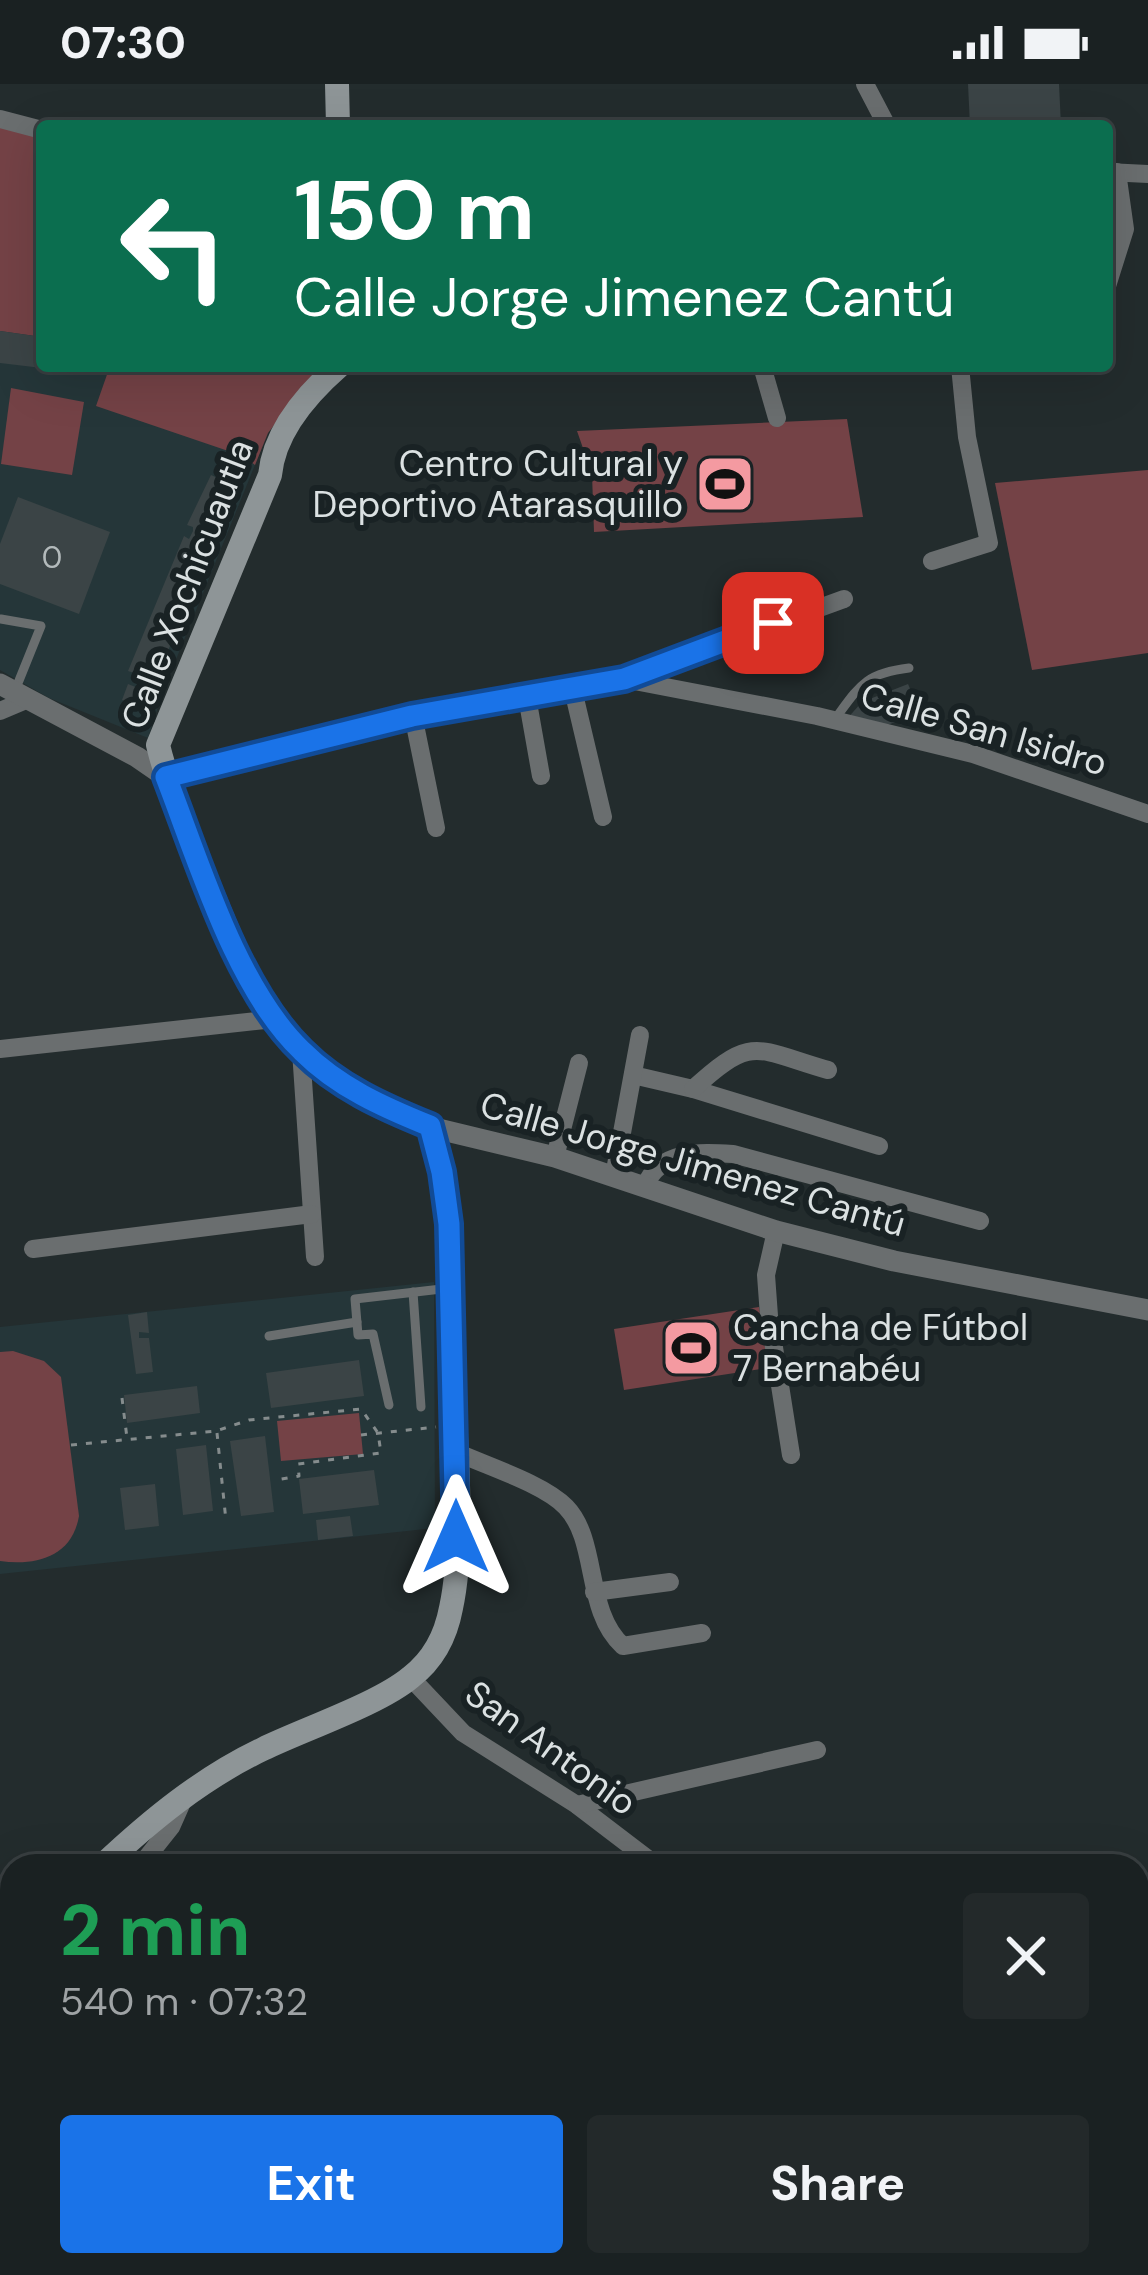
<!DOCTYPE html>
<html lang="en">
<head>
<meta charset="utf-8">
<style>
	body { margin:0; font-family:"DM Sans",sans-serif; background:#23292a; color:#f1f3f6; height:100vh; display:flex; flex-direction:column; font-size:45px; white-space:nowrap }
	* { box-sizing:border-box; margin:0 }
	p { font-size:39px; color:#9fa3a5 }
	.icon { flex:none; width:66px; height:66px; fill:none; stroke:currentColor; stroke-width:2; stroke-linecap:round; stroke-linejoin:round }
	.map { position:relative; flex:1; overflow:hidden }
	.drawer { position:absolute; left:0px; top:1770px; width:1149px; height:423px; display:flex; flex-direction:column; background:#1a2122; border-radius:36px 36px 0 0; box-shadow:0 12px 48px #0002,0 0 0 3px #383e40 }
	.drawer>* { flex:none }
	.top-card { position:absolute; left:36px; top:36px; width:1077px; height:252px; border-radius:12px; box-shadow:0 12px 48px #0002,0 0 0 3px #383e40; background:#0b6e4f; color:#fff; overflow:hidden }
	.pin { position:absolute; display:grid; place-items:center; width:102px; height:102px; color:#fff; margin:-51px; border-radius:24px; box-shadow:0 6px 18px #0006 }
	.me { position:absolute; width:132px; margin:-66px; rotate:0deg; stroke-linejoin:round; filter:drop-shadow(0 0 9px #0008) }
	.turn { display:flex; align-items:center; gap:42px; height:252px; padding:0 60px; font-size:54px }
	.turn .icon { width:156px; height:156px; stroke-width:2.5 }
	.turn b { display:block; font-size:84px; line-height:102px }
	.round { display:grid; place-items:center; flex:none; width:126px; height:126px; border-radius:12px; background:#23292a }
	.summary { display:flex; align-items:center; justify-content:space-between; height:204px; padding:0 60px }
	h1 { font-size:72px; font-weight:700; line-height:90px; color:#1e9e55 }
	.action { display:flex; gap:24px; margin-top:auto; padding:24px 60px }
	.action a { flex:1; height:138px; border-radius:12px; background:#1a73e8; color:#fff; font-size:48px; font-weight:700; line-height:138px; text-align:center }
	.action a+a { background:#23292a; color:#f1f3f6 }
	.status { display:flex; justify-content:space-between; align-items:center; height:84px; padding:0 60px; background:#1a2122; direction:ltr }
	.status svg { height:33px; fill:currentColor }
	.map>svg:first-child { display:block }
	.built { fill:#253639 }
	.green { fill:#744246 }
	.building { fill:#3b4446 }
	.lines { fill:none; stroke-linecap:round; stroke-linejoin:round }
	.path { stroke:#858c8d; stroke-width:3; stroke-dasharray:6 9; stroke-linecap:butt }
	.service { stroke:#6a6e6f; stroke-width:9 }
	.minor { stroke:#6a6e6f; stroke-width:18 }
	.tertiary { stroke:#6a6e6f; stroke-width:21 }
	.secondary { stroke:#8e9597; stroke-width:24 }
	.route-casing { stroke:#114b97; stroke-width:30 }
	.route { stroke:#1a73e8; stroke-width:21 }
	.labels { text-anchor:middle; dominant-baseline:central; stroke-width:12; stroke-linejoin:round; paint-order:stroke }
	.number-label { font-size:30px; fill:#b3babb }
	.poi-label { font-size:36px; fill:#dbe1e2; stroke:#192224; text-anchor:end }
	.street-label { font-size:36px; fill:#dbe1e2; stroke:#192224 }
</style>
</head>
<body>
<div class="status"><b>07:30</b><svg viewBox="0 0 49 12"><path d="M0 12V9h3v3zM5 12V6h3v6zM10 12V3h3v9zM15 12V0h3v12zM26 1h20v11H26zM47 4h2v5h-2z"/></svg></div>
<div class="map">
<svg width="1148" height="2191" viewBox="0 0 1148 2191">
	<rect width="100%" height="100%" fill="#232c2d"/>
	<g class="built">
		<polygon points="0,39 42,282 320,282 268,349 162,610 148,654 49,614 0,586"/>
		<polygon points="434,1198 435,1444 0,1490 0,1243"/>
	</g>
	<g class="green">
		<polygon points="0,39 42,53 42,253 0,247"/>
		<polygon points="110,282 320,282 268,349 255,381 243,372 96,322"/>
		<polygon points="11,304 84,318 72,391 1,380"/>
		<polygon points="847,335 863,433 594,448 592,390 577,347"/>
		<polygon points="1148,386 1148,569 1032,586 995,399"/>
		<polygon points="759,1223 768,1284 624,1306 614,1245"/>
		<path d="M13,1267L44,1277L61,1293L79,1432C72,1473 36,1482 0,1477V1268Z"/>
		<polygon points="359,1329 363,1370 281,1377 277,1337"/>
	</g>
	<g class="building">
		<polygon points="968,0 1059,0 1061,42 970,42"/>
		<polygon points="0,247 42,253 42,284 0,279"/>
		<polygon points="211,391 240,404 155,596 128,587 184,452 189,455 193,447 193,443 187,441"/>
		<polygon points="18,413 110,448 79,530 0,500 0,460"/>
		<polygon points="128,600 148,608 141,623 122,616"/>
		<polygon points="908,600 920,628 880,644 845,637 862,618"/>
		<polygon points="147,1228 149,1249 139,1248 139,1254 149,1254 153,1288 136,1290 128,1231"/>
		<polygon points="359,1276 364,1312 271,1324 266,1289"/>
		<polygon points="197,1302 200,1329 127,1339 124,1311"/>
		<polygon points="265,1352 274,1428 241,1432 230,1357"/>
		<polygon points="206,1361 213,1427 183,1431 176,1365"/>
		<polygon points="374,1386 379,1421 303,1430 299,1395"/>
		<polygon points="155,1400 159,1442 125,1446 120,1404"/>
		<polygon points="350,1432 353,1452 318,1456 316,1436"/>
	</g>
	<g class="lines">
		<g class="path">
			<polyline points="122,1314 127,1354"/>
			<polyline points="217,1349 226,1437"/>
			<polyline points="361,1351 436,1343"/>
			<polyline points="71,1361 216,1347 249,1336 361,1325 378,1349 381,1369 298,1380 299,1392 276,1396"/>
		</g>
		<g class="service">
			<polyline points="1,535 41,542 14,609"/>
			<path d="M835,635C860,601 866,589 909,584"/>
			<polyline points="413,1208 421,1323"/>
			<polyline points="269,1252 357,1238"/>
			<polyline points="389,1321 373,1250 358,1251 355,1215 450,1204"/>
		</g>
		<g class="minor">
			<polyline points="865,0 887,42"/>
			<polyline points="0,35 42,46"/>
			<polyline points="1107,88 1148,90"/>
			<polyline points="1107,202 1125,145 1117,88"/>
			<polyline points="762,282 777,334"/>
			<polyline points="932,477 989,459 967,353 960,282"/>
			<polyline points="624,595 844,515"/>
			<polyline points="573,606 603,733"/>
			<polyline points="527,613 541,692"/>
			<polyline points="0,627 26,616"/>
			<polyline points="413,631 436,744"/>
			<polyline points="166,693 413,631 624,595 817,632 973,670 1148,730"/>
			<polyline points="0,965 274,935"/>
			<polyline points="301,967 315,1173"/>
			<polyline points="633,991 693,1005 879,1062"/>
			<path d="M693,1005C753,950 755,965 828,986"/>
			<polyline points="555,1073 579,979"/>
			<polyline points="614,1092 640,951"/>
			<path d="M645,1102C660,1066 699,1068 733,1070L980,1137"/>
			<polyline points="776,1147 766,1191 769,1232 791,1371"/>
			<polyline points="33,1165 312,1130"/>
			<path d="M456,1368C487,1382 544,1400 566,1423C599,1457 584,1527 623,1562L702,1549"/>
			<polyline points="594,1508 670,1498"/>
			<polyline points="411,1594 463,1649 577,1721 657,1782"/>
			<polyline points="577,1721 817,1666"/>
			<polyline points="140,1782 171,1743 183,1716"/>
			<polyline points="1043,2181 1053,2191"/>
			<polyline points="212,2191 234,2186 255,2191"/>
			<polyline points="271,2191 274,2181"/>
			<polyline points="288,2191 340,2181"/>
		</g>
		<g class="tertiary">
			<polyline points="0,600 137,673 166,693"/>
			<polyline points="430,1043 555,1073 776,1147 894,1177 1148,1226"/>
		</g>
		<g class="secondary">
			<polyline points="337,0 338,42"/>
			<path d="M102,1782C151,1736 202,1694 263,1665C304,1645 379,1620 411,1593C433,1576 446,1551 451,1524C464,1464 457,1377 454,1314C451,1223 455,1131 430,1043C410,1034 389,1027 370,1017C276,969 242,883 205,791C188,748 169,706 158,661L270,391C274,348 307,310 339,282"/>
			<polyline points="0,1942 12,1920"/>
		</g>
	</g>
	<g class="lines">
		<defs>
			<path id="route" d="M456,1453L449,1140L442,1088L430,1042C383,1023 338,1003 302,967C236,904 199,778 166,693L412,632L624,595L773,539"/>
		</defs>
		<use href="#route" class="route-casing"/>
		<use href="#route" class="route"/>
	</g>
	<defs>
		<symbol id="stadium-square" viewBox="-11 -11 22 22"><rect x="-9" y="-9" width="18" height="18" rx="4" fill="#f49aa1" stroke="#192224"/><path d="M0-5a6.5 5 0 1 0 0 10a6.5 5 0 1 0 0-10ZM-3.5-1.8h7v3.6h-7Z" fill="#111"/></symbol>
	</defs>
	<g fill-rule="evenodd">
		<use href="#stadium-square" x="692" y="367" width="66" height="66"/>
		<use href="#stadium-square" x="658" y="1231" width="66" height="66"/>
	</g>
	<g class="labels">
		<g class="number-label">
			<text x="52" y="473">0</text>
		</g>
		<g class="poi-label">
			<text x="683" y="379">Centro Cultural y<tspan x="683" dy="41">Deportivo Atarasquillo</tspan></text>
			<text x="733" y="1243" text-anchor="start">Cancha de Fútbol<tspan x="733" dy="41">7 Bernabéu</tspan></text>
		</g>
		<g class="street-label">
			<text transform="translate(187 500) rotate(-69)">Calle Xochicuautla</text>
			<text transform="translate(984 645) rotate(16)">Calle San Isidro</text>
			<text transform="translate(693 1080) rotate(16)">Calle Jorge Jimenez Cantú</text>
			<text transform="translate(551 1664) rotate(36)">San Antonio</text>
		</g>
	</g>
</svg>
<div class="pin" style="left:773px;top:539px;background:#d93025"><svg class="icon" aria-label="arrive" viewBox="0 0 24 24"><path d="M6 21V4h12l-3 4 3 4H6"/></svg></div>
<svg class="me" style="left:456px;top:1453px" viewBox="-20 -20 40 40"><path d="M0-17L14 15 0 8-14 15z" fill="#1a73e8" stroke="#fff" stroke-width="4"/></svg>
<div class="top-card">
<div class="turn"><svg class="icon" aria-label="left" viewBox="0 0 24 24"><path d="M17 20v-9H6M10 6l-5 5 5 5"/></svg><div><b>150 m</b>Calle Jorge Jimenez Cantú</div></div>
</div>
<section class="drawer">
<div class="summary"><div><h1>2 min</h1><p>540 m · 07:32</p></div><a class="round"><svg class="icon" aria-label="close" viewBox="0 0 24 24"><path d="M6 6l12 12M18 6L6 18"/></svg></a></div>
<div class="action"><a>Exit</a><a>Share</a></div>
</section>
</div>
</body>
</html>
